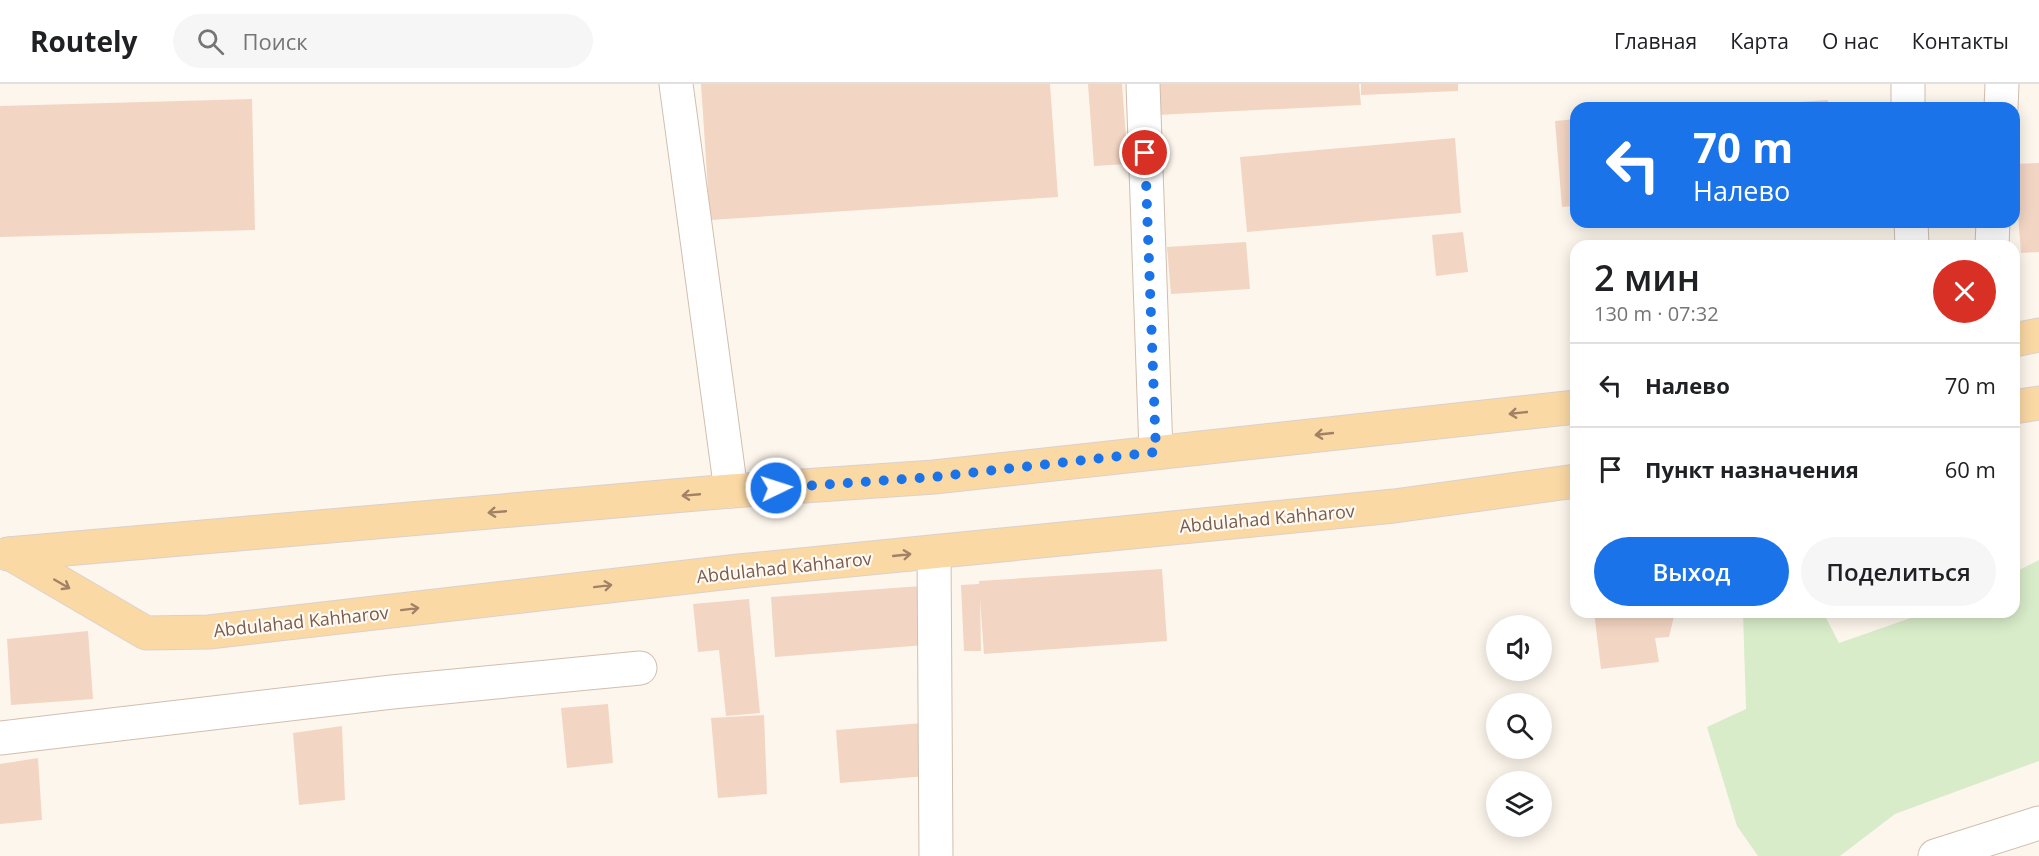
<!DOCTYPE html>
<html lang="ru">
<head>
<meta charset="utf-8">
<style>
	body { margin:0; font-family:"Open Sans",sans-serif; background:#f6f6f6; color:#202124; height:100vh; display:flex; flex-direction:column; font-size:22px; white-space:nowrap }
	* { box-sizing:border-box; margin:0 }
	p { font-size:20px; color:#757577 }
	.icon { flex:none; width:33px; height:33px; fill:none; stroke:currentColor; stroke-width:2; stroke-linecap:round; stroke-linejoin:round }
	.map { position:relative; flex:1; overflow:hidden }
	.sheet { position:absolute; left:1570px; top:156px; width:450px; height:378px; display:flex; flex-direction:column; background:#fff; border-radius:18px; box-shadow:0 3px 15px #0003 }
	.sheet>* { flex:none }
	.banner { position:absolute; left:1570px; top:18px; width:450px; height:126px; border-radius:18px; box-shadow:0 3px 15px #0003; background:#1a73e8; color:#fff; overflow:hidden }
	.controls { position:absolute; left:1486px; top:531px; display:grid; gap:12px }
	.controls a { display:grid; place-items:center; width:66px; height:66px; border-radius:50%; background:#fff; box-shadow:0 3px 15px #0003; font-size:30px }
	.pin { position:absolute; display:grid; place-items:center; width:51px; height:51px; color:#fff; margin:-26px; border:3px solid #fff; border-radius:50%; box-shadow:0 2px 6px #0007 }
	.me { position:absolute; width:66px; margin:-33px; rotate:86deg; stroke-linejoin:round; filter:drop-shadow(0 0 4px #0008) }
	.turn { display:flex; align-items:center; gap:21px; height:126px; padding:0 24px; font-size:27px }
	.turn .icon { width:78px; height:78px; stroke-width:2.5 }
	.turn b { display:block; font-size:42px; line-height:51px }
	.round { display:grid; place-items:center; flex:none; width:63px; height:63px; border-radius:32px; background:#f6f6f6 }
	.head { display:flex; align-items:center; justify-content:space-between; height:102px; padding:0 24px }
	h1 { font-size:36px; font-weight:600; line-height:45px }
	.action { display:flex; gap:12px; margin-top:auto; padding:12px 24px }
	.action a { flex:1; height:69px; border-radius:36px; background:#1a73e8; color:#fff; font-size:24px; font-weight:600; line-height:69px; text-align:center }
	.action a+a { background:#f6f6f6; color:#202124 }
	ul { padding:0; list-style:none }
	li { display:flex; align-items:center; gap:18px; height:84px; padding:0 24px; border-top:2px solid #e0e0e0 }
	li div { flex:1 }
	li b { display:block; font-size:22px }
	li em { font-style:normal }
	header { display:flex; align-items:center; gap:36px; box-sizing:border-box; height:84px; padding:0 30px; background:#fff; border-bottom:2px solid #e0e0e0 }
	header strong { font-size:28px }
	nav { display:flex; gap:33px; margin-inline-start:auto; font-size:21px }
	.search { width:420px; height:54px; background:#f6f6f6; display:flex; align-items:center; gap:15px; box-sizing:border-box; padding:0 21px; border-radius:33px; color:#757577; font-size:22px }
	.map>svg:first-child { display:block }
	.green { fill:#d8ecc9 }
	.building { fill:#f3d5c3 }
	.lines { fill:none; stroke-linecap:round; stroke-linejoin:round }
	.minor-casing { stroke:#d1beb0; stroke-width:35 }
	.major-casing { stroke:#dad1cd; stroke-width:35 }
	.minor { stroke:#fff; stroke-width:33 }
	.major { stroke:#fbd9a5; stroke-width:33 }
	.oneway { stroke:#a18267 }
	.route { stroke:#1a73e8; stroke-width:10; stroke-dasharray:0 18 }
	.labels { text-anchor:middle; dominant-baseline:central; stroke-width:4.5; stroke-linejoin:round; paint-order:stroke }
	.street-label { font-size:18px; fill:#7a5c4d; stroke:#fffaf3 }
</style>
</head>
<body>
<header>
<strong>Routely</strong>
<div class="search"><svg class="icon" aria-label="search" viewBox="0 0 24 24"><circle cx="10" cy="10" r="6"/><path d="M15 15l6 6"/></svg>Поиск</div>
<nav><a>Главная</a><a>Карта</a><a>О нас</a><a>Контакты</a></nav>
</header>
<div class="map">
<svg width="2039" height="772" viewBox="0 0 2039 772">
	<rect width="100%" height="100%" fill="#fdf6ec"/>
	<polygon class="green" points="2039,476 2039,677 1895,730 1840,772 1758,772 1737,742 1707,643 1746,625 1743,528 1823,528 1839,559 1928,528 2014,528 2015,488"/>
	<g class="building">
		<polygon points="701,0 1050,0 1058,113 710,136"/>
		<polygon points="1088,0 1122,0 1128,80 1094,82"/>
		<polygon points="1155,0 1359,0 1361,21 1157,31"/>
		<polygon points="1361,0 1458,0 1458,7 1361,11"/>
		<polygon points="252,15 255,146 0,153 0,22"/>
		<polygon points="1828,16 1828,24 1742,24 1742,22"/>
		<polygon points="1576,35 1576,122 1562,123 1555,37"/>
		<polygon points="1455,54 1461,129 1247,148 1240,73"/>
		<polygon points="2039,79 2039,168 2021,169 2014,80"/>
		<polygon points="1463,148 1468,188 1436,192 1432,151"/>
		<polygon points="1246,158 1250,205 1171,210 1167,163"/>
		<polygon points="1162,485 1167,557 984,570 980,515 981,567 964,567 961,501 979,500 979,497"/>
		<polygon points="921,502 925,561 775,573 771,513"/>
		<polygon points="749,515 760,629 726,632 719,566 698,568 693,520"/>
		<polygon points="1594,528 1675,528 1669,553 1655,554 1659,578 1601,585"/>
		<polygon points="88,547 93,615 11,621 7,555"/>
		<polygon points="608,620 613,679 567,684 561,624"/>
		<polygon points="764,631 767,710 718,714 711,634"/>
		<polygon points="923,639 927,692 840,699 836,646"/>
		<polygon points="342,642 345,716 299,721 293,649"/>
		<polygon points="38,674 42,736 0,740 0,680"/>
	</g>
	<g class="lines">
		<defs>
			<g id="minor">
				<polyline points="676,0 731,407"/>
				<polyline points="1143,0 1156,368"/>
				<polyline points="1908,0 1908,24"/>
				<polyline points="2001,24 2002,0"/>
				<polyline points="1911,138 1912,162"/>
				<polyline points="1992,162 1993,138"/>
				<polyline points="934,468 936,772"/>
				<polyline points="0,654 392,608 640,584"/>
				<polyline points="1935,772 2039,739"/>
			</g>
			<g id="major">
				<polyline points="2014,256 2039,251"/>
				<polyline points="2014,323 2039,319"/>
				<polyline points="8,470 731,407 934,393 1576,323"/>
				<polyline points="11,470 146,549 209,548 739,487 1394,422 1576,397"/>
			</g>
		</defs>
		<use href="#minor" class="minor-casing"/>
		<use href="#major" class="major-casing"/>
		<use href="#minor" class="minor"/>
		<use href="#major" class="major"/>
	</g>
	<defs><path id="oneway-shaft" d="M-6 0H5M1.5-3L5.5 0L1.5 3" fill="none" stroke-width="1.6" stroke-linecap="round" stroke-linejoin="round" transform="scale(1.5)"/></defs>
	<g class="oneway">
		<use href="#oneway-shaft" transform="translate(1518 329) rotate(174)"/>
		<use href="#oneway-shaft" transform="translate(1324 350) rotate(174)"/>
		<use href="#oneway-shaft" transform="translate(691 411) rotate(175)"/>
		<use href="#oneway-shaft" transform="translate(497 428) rotate(175)"/>
		<use href="#oneway-shaft" transform="translate(902 471) rotate(-6)"/>
		<use href="#oneway-shaft" transform="translate(62 500) rotate(30)"/>
		<use href="#oneway-shaft" transform="translate(603 502) rotate(-7)"/>
		<use href="#oneway-shaft" transform="translate(410 525) rotate(-7)"/>
	</g>
	<g class="lines">
		<polyline class="route" points="776,404 934,393 1156,368 1145,69"/>
	</g>
	<g class="labels">
		<g class="street-label">
			<text transform="translate(1267 434) rotate(-5)">Abdulahad Kahharov</text>
			<text transform="translate(784 483) rotate(-6)">Abdulahad Kahharov</text>
			<text transform="translate(301 537) rotate(-6)">Abdulahad Kahharov</text>
		</g>
	</g>
</svg>
<div class="controls">
<a><svg class="icon" aria-label="sound" viewBox="0 0 24 24"><path d="M4 9h4l5-4v14l-5-4H4zM17 9q2 3 0 6"/></svg></a>
<a><svg class="icon" aria-label="search" viewBox="0 0 24 24"><circle cx="10" cy="10" r="6"/><path d="M15 15l6 6"/></svg></a>
<a><svg class="icon" aria-label="layers" viewBox="0 0 24 24"><path d="M12 4l9 5-9 5-9-5zM3 14l9 5 9-5"/></svg></a>
</div>
<div class="pin" style="left:1145px;top:69px;background:#d93025"><svg class="icon" aria-label="arrive" viewBox="0 0 24 24"><path d="M6 21V4h12l-3 4 3 4H6"/></svg></div>
<svg class="me" style="left:776px;top:404px" viewBox="-20 -20 40 40"><circle r="17" fill="#1a73e8" stroke="#fff" stroke-width="3"/><path d="M0-11L8 9 0 5-8 9z" fill="#fff"/></svg>
<div class="banner">
<div class="turn"><svg class="icon" aria-label="left" viewBox="0 0 24 24"><path d="M17 20v-9H6M10 6l-5 5 5 5"/></svg><div><b>70 m</b>Налево</div></div>
</div>
<section class="sheet">
<div class="head"><div><h1>2 мин</h1><p>130 m · 07:32</p></div><a class="round" style="background:#d93025;color:#fff"><svg class="icon" aria-label="close" viewBox="0 0 24 24"><path d="M6 6l12 12M18 6L6 18"/></svg></a></div>
<ul>
<li><svg class="icon" aria-label="left" viewBox="0 0 24 24"><path d="M17 20v-9H6M10 6l-5 5 5 5"/></svg><div><b>Налево</b></div><em>70 m</em></li>
<li><svg class="icon" aria-label="arrive" viewBox="0 0 24 24"><path d="M6 21V4h12l-3 4 3 4H6"/></svg><div><b>Пункт назначения</b></div><em>60 m</em></li>
</ul>
<div class="action"><a>Выход</a><a>Поделиться</a></div>
</section>
</div>
</body>
</html>
